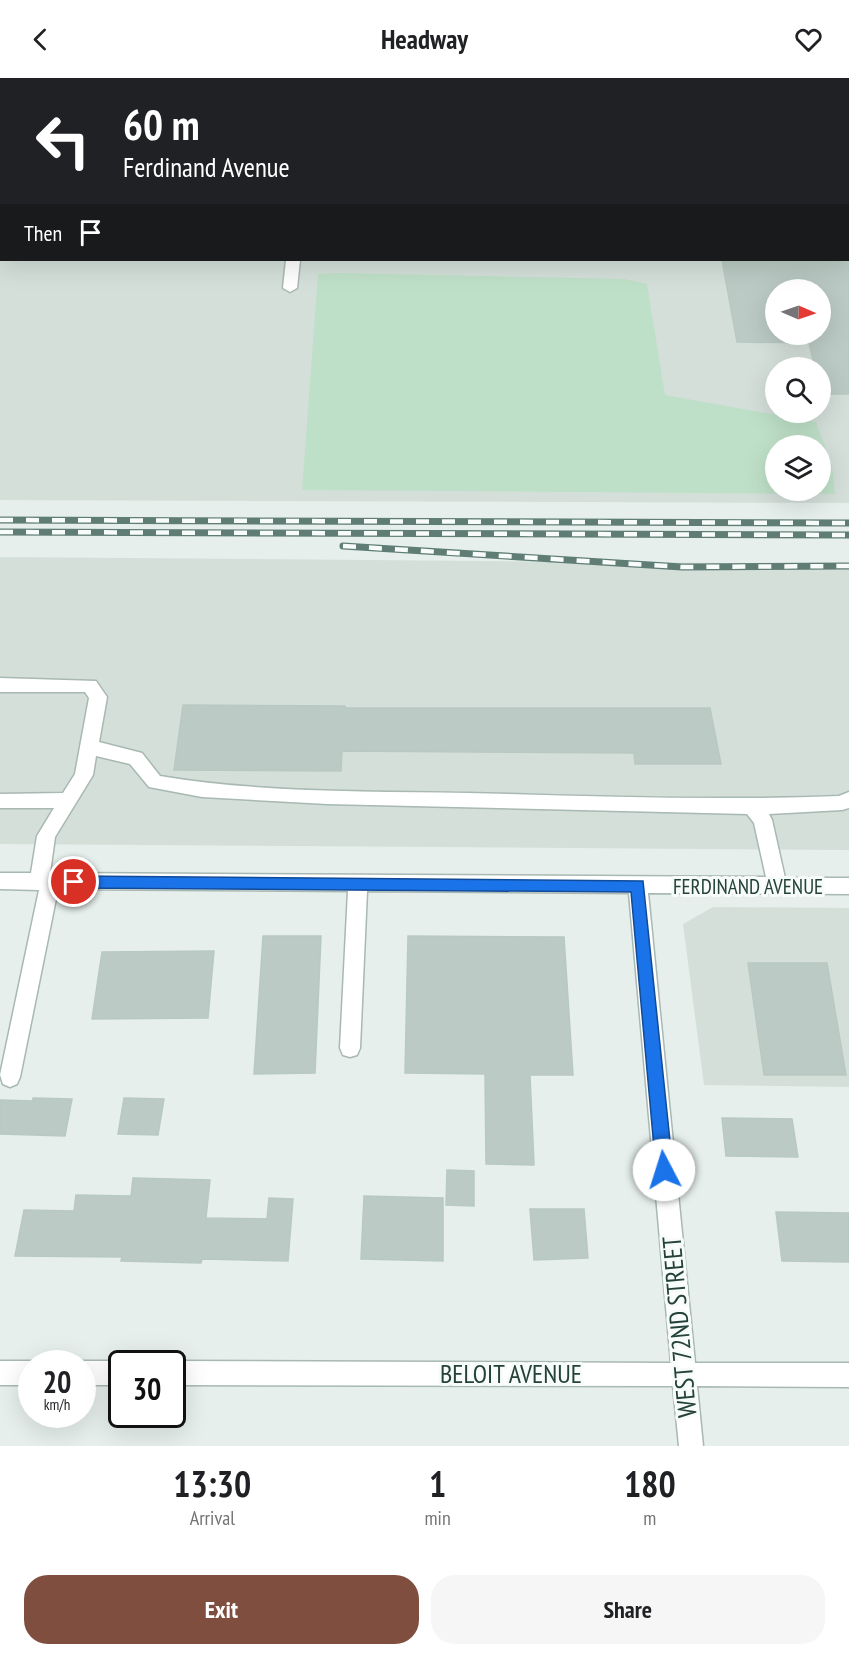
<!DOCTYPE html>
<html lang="en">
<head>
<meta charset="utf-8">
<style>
	body { margin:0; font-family:"PT Sans Narrow",sans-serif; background:#f6f6f6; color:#202124; height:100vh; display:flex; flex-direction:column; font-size:22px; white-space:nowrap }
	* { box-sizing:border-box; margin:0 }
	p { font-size:20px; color:#757577 }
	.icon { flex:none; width:33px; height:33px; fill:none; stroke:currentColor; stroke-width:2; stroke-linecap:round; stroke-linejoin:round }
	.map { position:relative; height:1368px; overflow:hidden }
	.drawer { display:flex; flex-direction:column; background:#fff; flex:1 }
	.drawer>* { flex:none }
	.hud { position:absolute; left:0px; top:0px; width:849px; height:183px; box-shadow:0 6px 24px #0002; background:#202124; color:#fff; overflow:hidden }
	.needle { width:39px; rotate:92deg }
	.fabs { position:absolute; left:765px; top:201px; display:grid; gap:12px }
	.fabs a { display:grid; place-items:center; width:66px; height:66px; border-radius:50%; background:#fff; box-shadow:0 6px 24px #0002; font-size:30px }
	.speed { position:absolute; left:18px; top:1272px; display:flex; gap:12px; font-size:30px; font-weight:700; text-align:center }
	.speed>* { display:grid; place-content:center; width:78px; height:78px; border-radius:50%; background:#fff; box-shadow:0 6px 24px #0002; line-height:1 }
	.speed small { font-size:15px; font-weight:400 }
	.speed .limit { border:3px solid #111; border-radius:9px; background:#fff; color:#111 }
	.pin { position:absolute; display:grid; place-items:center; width:51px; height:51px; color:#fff; margin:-26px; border:3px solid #fff; border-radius:50%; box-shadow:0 2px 6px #0007 }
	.me { position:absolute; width:66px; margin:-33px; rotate:355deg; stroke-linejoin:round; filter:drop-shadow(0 0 4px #0008) }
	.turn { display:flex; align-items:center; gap:21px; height:126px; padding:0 24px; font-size:27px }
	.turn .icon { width:78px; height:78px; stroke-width:2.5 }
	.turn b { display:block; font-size:42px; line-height:51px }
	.then { display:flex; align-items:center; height:57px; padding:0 24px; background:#0003; gap:12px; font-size:22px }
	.eta { display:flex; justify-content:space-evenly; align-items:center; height:102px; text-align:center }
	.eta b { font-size:36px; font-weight:700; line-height:42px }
	.primary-button { display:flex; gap:12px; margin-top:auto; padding:12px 24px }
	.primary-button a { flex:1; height:69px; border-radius:24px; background:#7f4e3f; color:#fff; font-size:24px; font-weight:700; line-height:69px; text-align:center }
	.primary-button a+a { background:#f6f6f6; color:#202124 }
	header { display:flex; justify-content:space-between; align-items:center; height:78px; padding:0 24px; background:#fff; font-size:27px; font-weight:700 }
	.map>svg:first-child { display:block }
	.built { fill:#d4dfda; fill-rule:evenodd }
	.green { fill:#bfe0c8; fill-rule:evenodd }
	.building { fill:#bbcac4; stroke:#b8c9c2; stroke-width:1.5; fill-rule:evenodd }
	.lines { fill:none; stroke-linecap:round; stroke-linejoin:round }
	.minor-casing { stroke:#a8b8b2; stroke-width:3 }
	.minor { fill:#fff; fill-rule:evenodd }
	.rail-casing { stroke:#5f7d75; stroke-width:7 }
	.rail { stroke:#f7fbf9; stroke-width:4.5; stroke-dasharray:13; stroke-linecap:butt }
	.route { fill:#1a73e8; stroke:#114b97; stroke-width:1.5 }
	.labels { text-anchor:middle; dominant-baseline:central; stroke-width:6; stroke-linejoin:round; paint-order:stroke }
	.street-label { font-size:21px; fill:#24423a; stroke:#f7fbf9 }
	.near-street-label { font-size:26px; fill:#24423a; stroke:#f7fbf9 }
</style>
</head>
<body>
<header><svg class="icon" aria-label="back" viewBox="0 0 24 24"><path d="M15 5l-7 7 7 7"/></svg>Headway<svg class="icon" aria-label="heart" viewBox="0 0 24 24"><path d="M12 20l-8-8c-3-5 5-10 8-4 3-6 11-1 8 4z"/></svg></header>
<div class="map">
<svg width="849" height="1368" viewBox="0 0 849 1368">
	<rect width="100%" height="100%" fill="#e6efeb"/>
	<g class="built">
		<path d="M0,0H849V425L0,422ZM2,2H848V182H2ZM776,212H820V256H776ZM776,290H820V334H776ZM776,368H820V412H776Z"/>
		<polygon points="0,479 849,486 849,772 0,766"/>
		<polygon points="713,829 849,830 849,1009 704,1007 683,846"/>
	</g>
	<path class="green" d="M339,195L625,201L647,206L665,317L816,344L832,388L835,416L302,412L318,196ZM776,368H820V412H776Z"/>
	<g class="building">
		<path d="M722,182H849V316H820V290H815L809,265L737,264ZM776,212H820V256H776Z"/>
		<polygon points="183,627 345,628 345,630 710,630 721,686 635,686 634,675 342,673 341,693 174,692"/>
		<polygon points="263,858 321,858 315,995 254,996"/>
		<polygon points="408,858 564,859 573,997 530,997 534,1087 486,1086 485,996 405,995"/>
		<polygon points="214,873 208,940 92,941 102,874"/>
		<polygon points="748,885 827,885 846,997 764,997"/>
		<polygon points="33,1020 72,1021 65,1058 0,1056 0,1022 33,1023"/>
		<polygon points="124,1020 164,1021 158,1057 118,1056"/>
		<polygon points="722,1040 792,1041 798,1079 726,1078"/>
		<polygon points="447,1092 474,1093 474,1128 446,1127"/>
		<polygon points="133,1100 210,1102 206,1140 267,1141 269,1120 293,1121 288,1183 202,1181 201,1185 121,1183 122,1179 15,1178 24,1132 74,1133 76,1117 131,1118"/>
		<polygon points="364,1118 443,1120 443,1183 361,1181"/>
		<polygon points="530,1131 584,1131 588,1180 534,1182"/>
		<polygon points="776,1134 849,1135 849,1184 782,1183"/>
	</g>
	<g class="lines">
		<defs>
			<g id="minor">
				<rect x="305" y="0" width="12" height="2"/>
				<rect x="347" y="0" width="12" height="2"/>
				<polygon points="286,182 300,182 297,210 290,214 283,210"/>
				<path d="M0,600L96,603L107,619L99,664L142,675L160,698C261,715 366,713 468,715C592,718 715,723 839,718L849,714V730L842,732L769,736L772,742L785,800H849V816L648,815L695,1285H849V1309L697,1308L703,1368H679L673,1308L172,1307V1286H166L172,1283L671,1285L629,815L367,813L360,970L357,977L350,979L343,977L340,970L348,813L58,811L20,999L17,1006L10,1009L3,1006L0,997L39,812L0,811V795H31L37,758L54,730H0V716L63,715L75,696L89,620L85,614H0ZM96,678L130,686L149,709L202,719L327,726L747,736L754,745L766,799L50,795L55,759L93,697Z"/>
				<polygon points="0,1283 32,1283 38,1286 32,1286 32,1307 0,1307"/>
				<polygon points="82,1283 122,1283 128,1286 122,1286 122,1307 82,1307 82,1286 76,1286"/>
			</g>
		</defs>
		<use href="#minor" class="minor-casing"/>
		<use href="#minor" class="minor"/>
		<defs>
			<g id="rail">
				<polyline points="0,442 849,445"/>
				<polyline points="0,454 849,457"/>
				<polyline points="343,468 682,489 849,488"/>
			</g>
		</defs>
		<use href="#rail" class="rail-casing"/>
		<use href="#rail" class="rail"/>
	</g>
	<polygon class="route" points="74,798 643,803 673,1092 670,1098 664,1100 659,1098 656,1092 631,814 74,810 68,808 66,804 68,799"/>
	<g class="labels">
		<g class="street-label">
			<text x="748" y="808">FERDINAND AVENUE</text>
		</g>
		<g class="near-street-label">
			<text transform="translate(679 1249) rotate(-95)">WEST 72ND STREET</text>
			<text x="511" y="1295">BELOIT AVENUE</text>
		</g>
	</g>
</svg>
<div class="fabs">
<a><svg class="needle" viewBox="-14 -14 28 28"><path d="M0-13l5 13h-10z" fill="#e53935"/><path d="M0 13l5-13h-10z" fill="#757577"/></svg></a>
<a><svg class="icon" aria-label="search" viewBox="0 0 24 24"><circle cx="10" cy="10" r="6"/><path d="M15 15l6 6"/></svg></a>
<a><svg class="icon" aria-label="layers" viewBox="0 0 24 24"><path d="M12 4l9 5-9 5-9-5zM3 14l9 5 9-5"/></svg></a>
</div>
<div class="speed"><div>20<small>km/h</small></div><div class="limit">30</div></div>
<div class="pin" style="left:74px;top:804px;background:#d93025"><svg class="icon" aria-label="arrive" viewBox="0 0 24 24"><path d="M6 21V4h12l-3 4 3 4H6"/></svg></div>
<svg class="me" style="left:664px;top:1092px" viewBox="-20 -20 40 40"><circle r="19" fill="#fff"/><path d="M0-13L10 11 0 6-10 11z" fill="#1a73e8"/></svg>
<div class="hud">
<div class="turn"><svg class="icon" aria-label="left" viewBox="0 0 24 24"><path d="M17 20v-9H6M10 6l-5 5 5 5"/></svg><div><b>60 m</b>Ferdinand Avenue</div></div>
<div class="then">Then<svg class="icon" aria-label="arrive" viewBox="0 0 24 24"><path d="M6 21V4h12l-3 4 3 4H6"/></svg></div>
</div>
</div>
<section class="drawer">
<div class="eta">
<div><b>13:30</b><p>Arrival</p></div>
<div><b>1</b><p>min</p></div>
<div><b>180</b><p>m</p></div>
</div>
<div class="primary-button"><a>Exit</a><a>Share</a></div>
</section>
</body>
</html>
